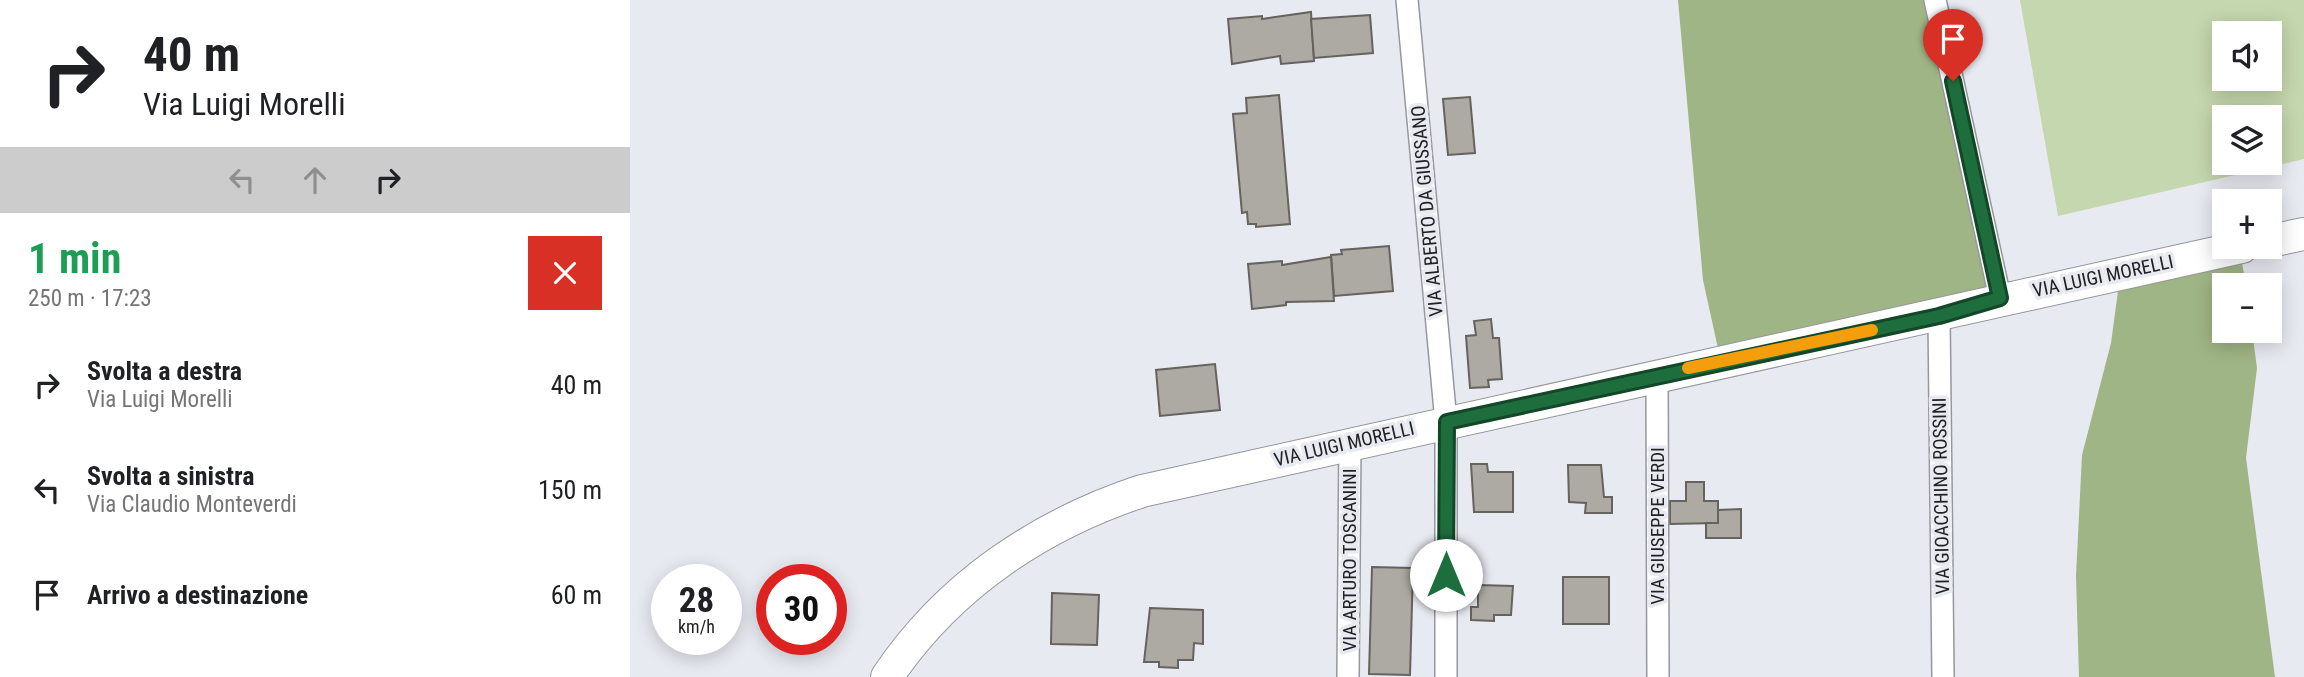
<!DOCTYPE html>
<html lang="it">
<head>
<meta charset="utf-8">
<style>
	body { margin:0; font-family:"Roboto Condensed",sans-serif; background:#f6f6f6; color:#202124; height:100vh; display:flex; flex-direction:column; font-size:26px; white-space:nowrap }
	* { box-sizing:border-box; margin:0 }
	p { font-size:23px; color:#757577 }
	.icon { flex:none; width:38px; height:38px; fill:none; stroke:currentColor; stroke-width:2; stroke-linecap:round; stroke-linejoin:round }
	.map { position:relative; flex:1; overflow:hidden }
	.drawer { display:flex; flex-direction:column; background:#fff; width:630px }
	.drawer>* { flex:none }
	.top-card { background:#fff; color:#202124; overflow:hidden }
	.controls { position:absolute; left:1582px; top:21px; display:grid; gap:14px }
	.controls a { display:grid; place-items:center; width:70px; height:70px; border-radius:0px; background:#fff; box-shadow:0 4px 18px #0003; font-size:35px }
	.speed { position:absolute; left:21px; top:564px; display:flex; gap:14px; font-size:35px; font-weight:700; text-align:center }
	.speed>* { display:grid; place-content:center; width:91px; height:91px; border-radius:50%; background:#fff; box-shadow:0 4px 18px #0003; line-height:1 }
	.speed small { font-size:18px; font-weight:400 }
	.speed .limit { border:10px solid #d22; background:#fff; color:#111 }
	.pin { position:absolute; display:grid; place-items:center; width:60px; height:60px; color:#fff; margin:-72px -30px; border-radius:50% 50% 50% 0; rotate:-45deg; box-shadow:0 0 7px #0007 }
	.pin .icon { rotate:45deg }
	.me { position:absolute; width:77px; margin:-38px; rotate:0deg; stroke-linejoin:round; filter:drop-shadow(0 0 5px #0008) }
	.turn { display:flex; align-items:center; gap:24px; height:147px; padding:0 28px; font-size:32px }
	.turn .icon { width:91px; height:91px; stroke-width:2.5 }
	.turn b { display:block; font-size:49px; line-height:60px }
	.lanes { display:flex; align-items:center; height:66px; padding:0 28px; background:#0003; justify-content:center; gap:35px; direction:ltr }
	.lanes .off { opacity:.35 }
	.round { display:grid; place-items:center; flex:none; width:74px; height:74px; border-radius:0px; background:#f6f6f6 }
	.summary { display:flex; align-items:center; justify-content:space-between; height:119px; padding:0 28px }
	h1 { font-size:42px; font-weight:700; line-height:52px; color:#1e9e55 }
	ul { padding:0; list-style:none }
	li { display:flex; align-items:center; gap:21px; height:105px; padding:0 28px }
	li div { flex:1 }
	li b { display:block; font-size:26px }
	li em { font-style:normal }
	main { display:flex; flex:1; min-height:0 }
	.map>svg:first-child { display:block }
	.green { fill:#c5d7ae; fill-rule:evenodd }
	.forest { fill:#a0b585 }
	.building { fill:#adaaa4; stroke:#66625d; stroke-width:2 }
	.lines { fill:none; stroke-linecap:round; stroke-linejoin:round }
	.minor-casing { stroke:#95979d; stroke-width:24 }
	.secondary-casing { stroke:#95979d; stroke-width:34 }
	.minor { stroke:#fff; stroke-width:21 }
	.secondary { stroke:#fff; stroke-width:32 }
	.route-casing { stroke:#134728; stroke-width:18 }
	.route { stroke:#1d6d3d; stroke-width:12 }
	.slow { stroke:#f59e0b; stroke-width:12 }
	.labels { text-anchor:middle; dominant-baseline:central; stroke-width:7; stroke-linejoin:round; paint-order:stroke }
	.street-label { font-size:19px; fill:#202124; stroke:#e8eaf1 }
</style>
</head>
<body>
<main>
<section class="drawer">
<div class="top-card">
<div class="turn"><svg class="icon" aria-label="right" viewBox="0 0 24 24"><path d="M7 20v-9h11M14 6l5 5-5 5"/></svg><div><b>40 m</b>Via Luigi Morelli</div></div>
<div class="lanes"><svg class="icon off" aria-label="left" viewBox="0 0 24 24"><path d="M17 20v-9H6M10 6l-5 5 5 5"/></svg><svg class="icon off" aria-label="ahead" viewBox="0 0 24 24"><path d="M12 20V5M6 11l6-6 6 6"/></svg><svg class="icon" aria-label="right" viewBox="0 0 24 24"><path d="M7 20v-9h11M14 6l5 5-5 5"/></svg></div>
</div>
<div class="summary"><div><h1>1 min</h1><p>250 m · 17:23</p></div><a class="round" style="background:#d93025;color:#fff"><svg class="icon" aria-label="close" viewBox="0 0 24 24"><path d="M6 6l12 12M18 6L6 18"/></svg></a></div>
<ul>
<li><svg class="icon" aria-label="right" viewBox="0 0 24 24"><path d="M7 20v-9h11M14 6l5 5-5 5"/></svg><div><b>Svolta a destra</b><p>Via Luigi Morelli</p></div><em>40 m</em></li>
<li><svg class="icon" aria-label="left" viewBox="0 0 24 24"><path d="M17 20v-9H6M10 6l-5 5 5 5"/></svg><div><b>Svolta a sinistra</b><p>Via Claudio Monteverdi</p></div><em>150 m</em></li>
<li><svg class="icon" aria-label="arrive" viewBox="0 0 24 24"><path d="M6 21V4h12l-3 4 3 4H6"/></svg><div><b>Arrivo a destinazione</b></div><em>60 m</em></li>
</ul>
</section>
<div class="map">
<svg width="1674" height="677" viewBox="0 0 1674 677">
	<rect width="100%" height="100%" fill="#e8eaf1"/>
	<path class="green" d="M1390,0H1674V159L1428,216ZM1594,33H1640V79H1594ZM1594,117H1640V163H1594Z"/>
	<g class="forest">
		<polygon points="1048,0 1301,0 1360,282 1354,291 1089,353 1073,280"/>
		<polygon points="1612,263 1616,285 1594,285 1594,331 1622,331 1627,368 1616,458 1645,677 1449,677 1446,576 1452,455 1481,343 1488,291"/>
	</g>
	<g class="building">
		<polygon points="681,12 684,61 651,64 650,56 602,64 598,19 632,16 632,19"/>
		<polygon points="740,15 743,53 684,58 681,19"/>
		<polygon points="649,95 660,224 626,227 626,224 618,224 617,212 612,213 603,114 617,113 616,98"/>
		<polygon points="840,97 845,153 818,155 813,99"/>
		<polygon points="759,246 763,291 704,296 701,255 712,254 711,250"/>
		<polygon points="701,257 704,301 656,302 656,305 622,309 618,264 652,261 652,265"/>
		<polygon points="861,319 863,338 869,338 872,379 858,380 859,387 840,388 836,336 846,335 844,321"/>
		<polygon points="585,364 590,410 530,416 526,370"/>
		<polygon points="841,464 857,464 858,472 883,472 883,512 844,512"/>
		<polygon points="938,465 971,465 974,497 982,497 982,513 955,513 956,503 939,502"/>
		<polygon points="1056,482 1074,482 1074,501 1088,501 1088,523 1040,524 1040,501 1056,501"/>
		<polygon points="1111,509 1111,538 1076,538 1076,523 1088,523 1088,510"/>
		<polygon points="742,567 783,568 780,675 739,674"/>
		<rect x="933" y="577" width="46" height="47"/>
		<polygon points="848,585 883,586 881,615 864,615 864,621 841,620 841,607 848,607"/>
		<polygon points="422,593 469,595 467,645 421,644"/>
		<polygon points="520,608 573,610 573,644 564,643 563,660 548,660 548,668 529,667 529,662 514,662"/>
	</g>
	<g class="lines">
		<defs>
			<g id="minor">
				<polyline points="777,0 816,422 816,677"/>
				<polyline points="1305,0 1370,298"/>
				<polyline points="1309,316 1313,677"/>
				<polyline points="1027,374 1028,677"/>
				<polyline points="718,677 720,443"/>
			</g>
			<g id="secondary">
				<polyline points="1640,241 1674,234"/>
				<path d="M257,677C318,586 409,525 512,491L1612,247"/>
			</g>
		</defs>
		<use href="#minor" class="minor-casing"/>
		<use href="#secondary" class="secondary-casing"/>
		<use href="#minor" class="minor"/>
		<use href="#secondary" class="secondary"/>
	</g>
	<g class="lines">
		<defs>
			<polyline id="route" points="816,575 817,422 1309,316 1370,298 1323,81"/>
		</defs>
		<use href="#route" class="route-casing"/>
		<use href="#route" class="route"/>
		<polyline class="slow" points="1058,368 1242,330"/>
	</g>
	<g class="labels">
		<g class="street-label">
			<text transform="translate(797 211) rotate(-95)">VIA ALBERTO DA GIUSSANO</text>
			<text transform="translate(1473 276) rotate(-12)">VIA LUIGI MORELLI</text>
			<text transform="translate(714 444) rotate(-13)">VIA LUIGI MORELLI</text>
			<text transform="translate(1311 496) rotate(-91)">VIA GIOACCHINO ROSSINI</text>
			<text transform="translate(1027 526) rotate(-90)">VIA GIUSEPPE VERDI</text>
			<text transform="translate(719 560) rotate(-90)">VIA ARTURO TOSCANINI</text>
		</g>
	</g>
</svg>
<div class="controls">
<a><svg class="icon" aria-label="sound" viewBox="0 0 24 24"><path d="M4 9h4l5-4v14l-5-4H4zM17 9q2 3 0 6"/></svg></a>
<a><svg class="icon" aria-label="layers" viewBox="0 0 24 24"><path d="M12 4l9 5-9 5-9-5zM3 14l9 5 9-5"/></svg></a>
<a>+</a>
<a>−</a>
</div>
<div class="speed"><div>28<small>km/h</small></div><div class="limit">30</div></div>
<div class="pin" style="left:1323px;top:81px;background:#d93025"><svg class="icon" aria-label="arrive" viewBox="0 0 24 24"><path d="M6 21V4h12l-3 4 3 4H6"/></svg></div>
<svg class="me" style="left:816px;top:575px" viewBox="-20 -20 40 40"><circle r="19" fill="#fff"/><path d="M0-13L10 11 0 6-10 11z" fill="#1d6d3d"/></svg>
</div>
</main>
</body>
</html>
